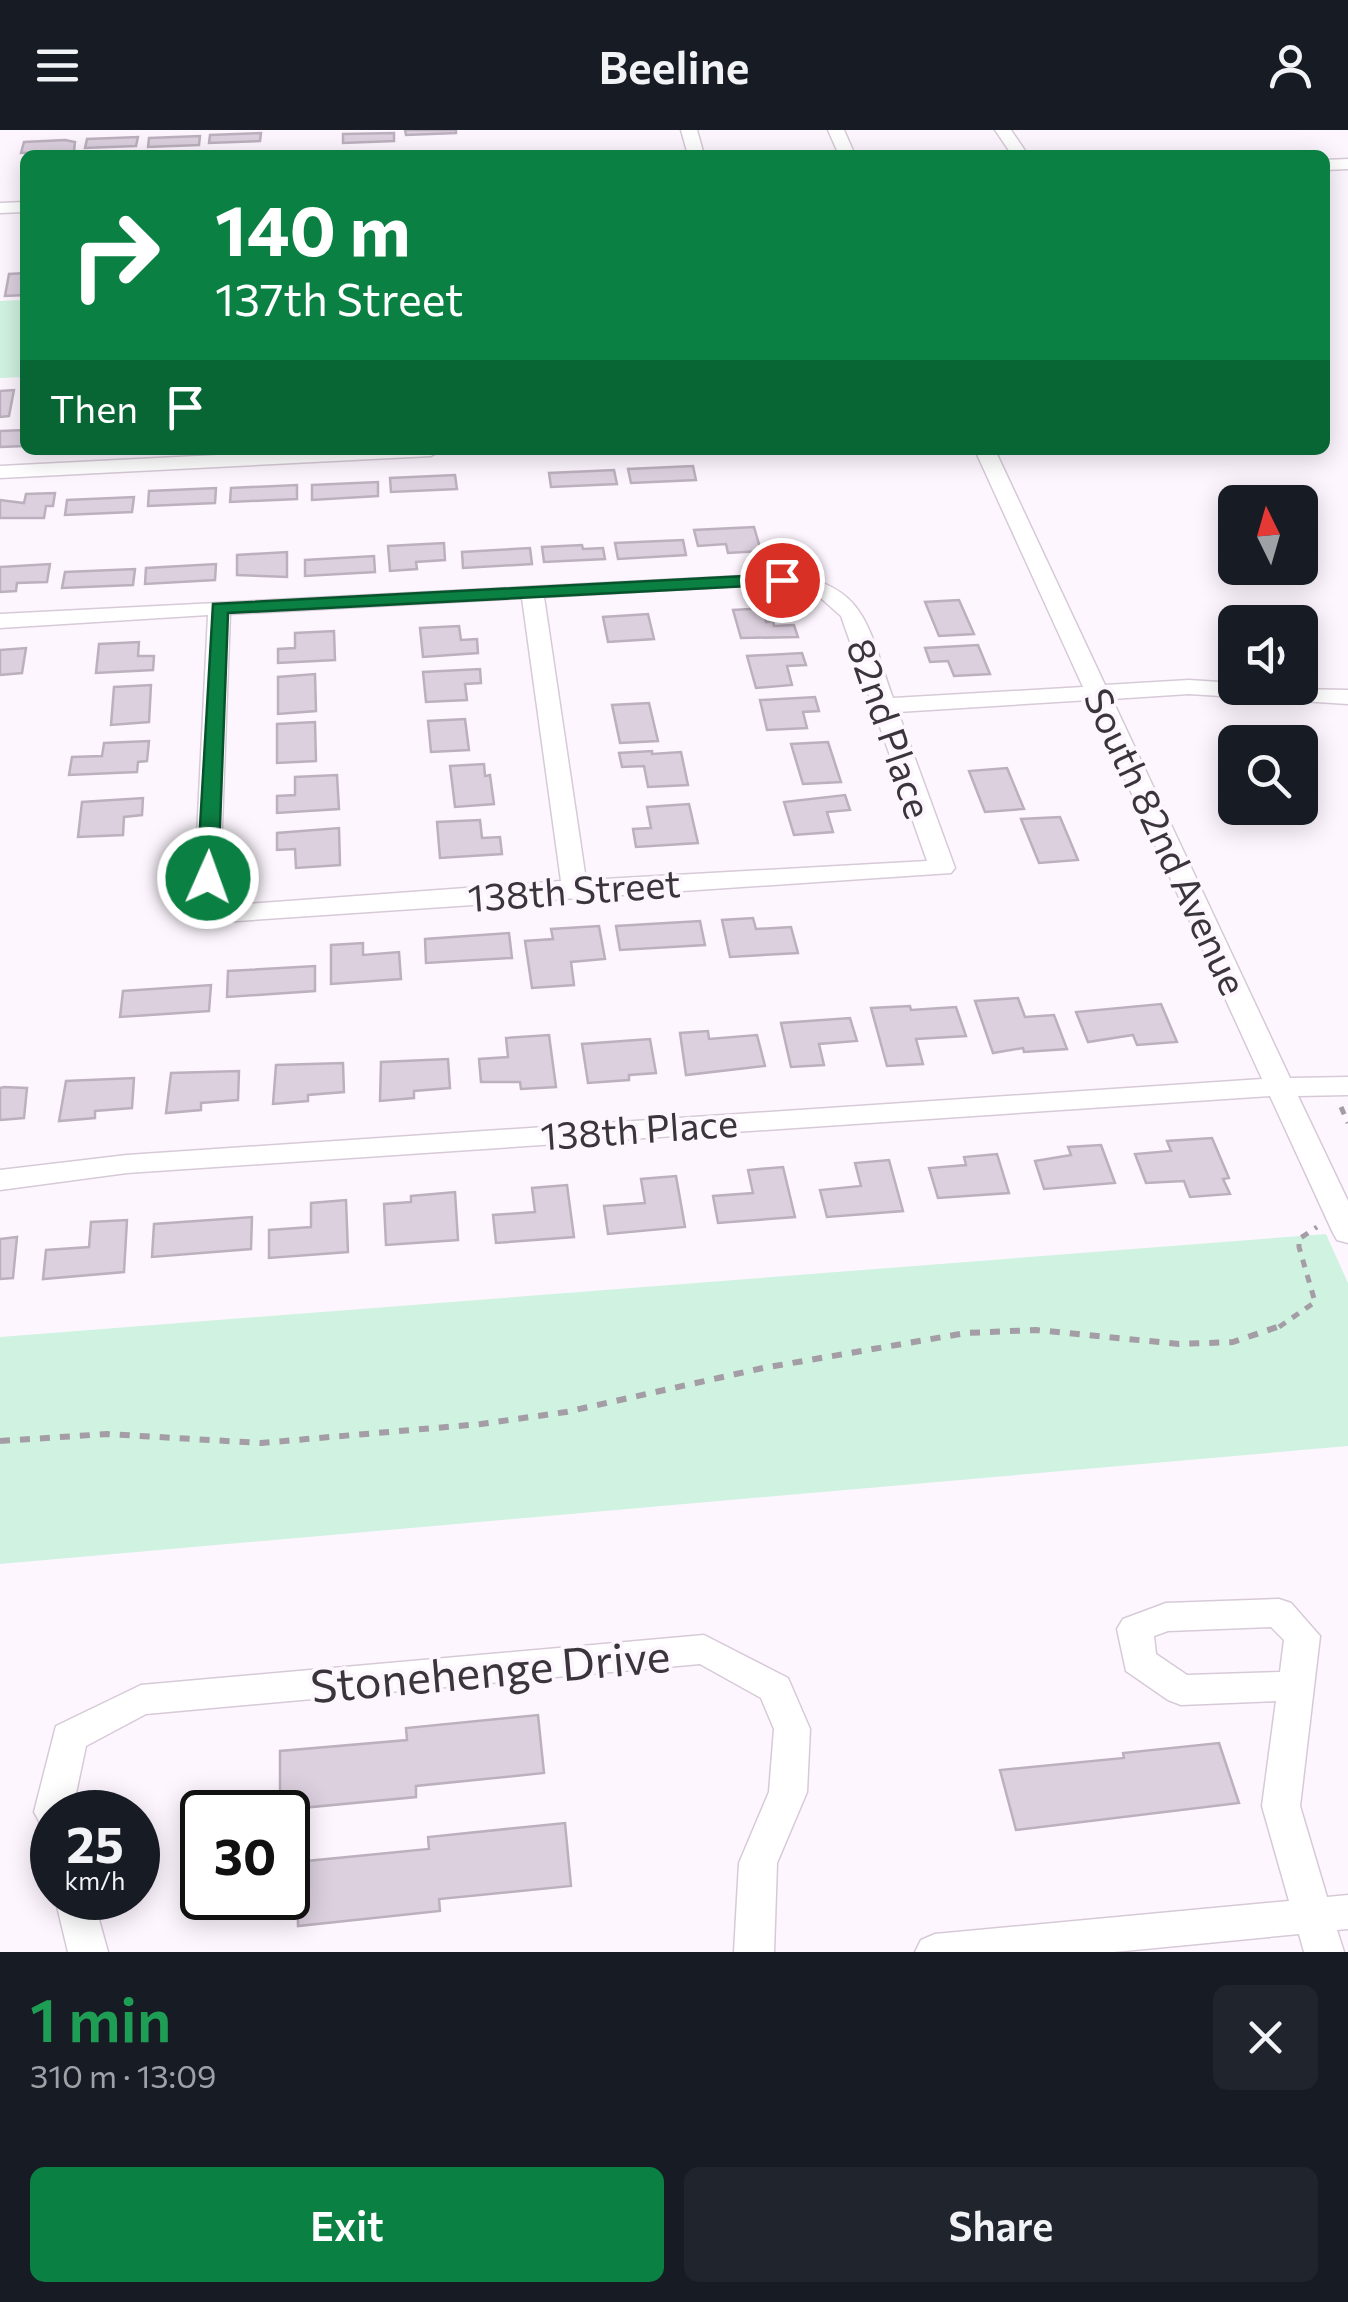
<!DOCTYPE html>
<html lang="en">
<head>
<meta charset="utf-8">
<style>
	body { margin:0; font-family:Commissioner,sans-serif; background:#20242c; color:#f1f3f6; height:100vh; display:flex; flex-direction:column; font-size:38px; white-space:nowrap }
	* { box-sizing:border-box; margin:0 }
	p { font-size:32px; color:#9ea1a6 }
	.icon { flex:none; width:55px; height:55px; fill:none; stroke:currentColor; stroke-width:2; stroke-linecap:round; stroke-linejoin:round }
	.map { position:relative; height:1822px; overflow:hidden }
	.panel { display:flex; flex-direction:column; background:#171b24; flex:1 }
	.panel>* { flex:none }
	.guide { position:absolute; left:20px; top:20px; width:1310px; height:305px; border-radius:15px; box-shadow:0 5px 25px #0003; background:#0b8043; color:#fff; overflow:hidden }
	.needle { width:65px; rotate:355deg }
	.fabs { position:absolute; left:1218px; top:355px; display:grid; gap:20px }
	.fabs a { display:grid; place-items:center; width:100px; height:100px; border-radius:15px; background:#171b24; box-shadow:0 5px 25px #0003; font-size:50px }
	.speed { position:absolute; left:30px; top:1660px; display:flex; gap:20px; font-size:50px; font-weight:700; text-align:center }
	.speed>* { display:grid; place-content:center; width:130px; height:130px; border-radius:50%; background:#171b24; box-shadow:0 5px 25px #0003; line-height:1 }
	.speed small { font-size:25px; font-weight:400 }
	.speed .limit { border:5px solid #111; border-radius:15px; background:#fff; color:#111 }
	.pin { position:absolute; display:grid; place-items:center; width:85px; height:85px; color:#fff; margin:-42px; border:5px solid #fff; border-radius:50%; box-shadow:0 2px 10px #0007 }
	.me { position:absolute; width:110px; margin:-55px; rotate:2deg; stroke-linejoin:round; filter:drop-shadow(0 0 8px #0008) }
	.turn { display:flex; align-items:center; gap:35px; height:210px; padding:0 30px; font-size:45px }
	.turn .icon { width:130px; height:130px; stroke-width:2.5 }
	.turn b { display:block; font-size:70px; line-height:85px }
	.then { display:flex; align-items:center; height:95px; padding:0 30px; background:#0003; gap:20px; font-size:38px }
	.round { display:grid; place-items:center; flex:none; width:105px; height:105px; border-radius:15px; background:#20242c }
	.overview { display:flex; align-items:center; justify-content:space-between; height:170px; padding:0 30px }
	h1 { font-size:60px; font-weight:600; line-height:75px; color:#1e9e55 }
	.primary-button { display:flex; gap:20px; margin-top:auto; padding:20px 30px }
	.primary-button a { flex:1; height:115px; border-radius:15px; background:#0b8043; color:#fff; font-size:40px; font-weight:600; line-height:115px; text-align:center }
	.primary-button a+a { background:#20242c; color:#f1f3f6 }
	header { display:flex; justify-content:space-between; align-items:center; height:130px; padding:0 30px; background:#171b24; font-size:45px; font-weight:600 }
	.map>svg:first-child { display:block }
	.green { fill:#d0f2e0 }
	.building { fill:#dcd0de; stroke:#bcb0be; stroke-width:2.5 }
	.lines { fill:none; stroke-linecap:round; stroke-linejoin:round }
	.street-casing { stroke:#d7cad8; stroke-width:3 }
	.path-far1 { stroke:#a49da5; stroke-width:5; stroke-dasharray:8 8; stroke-linecap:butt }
	.path { stroke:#a49da5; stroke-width:6; stroke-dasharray:10 10; stroke-linecap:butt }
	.street { fill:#fff; fill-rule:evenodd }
	.route { fill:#0b8043; stroke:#07532c; stroke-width:2.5 }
	.labels { text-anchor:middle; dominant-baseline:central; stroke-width:8; stroke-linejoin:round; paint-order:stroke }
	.street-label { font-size:38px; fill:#3a353b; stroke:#fef6ff }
	.near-street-label { font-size:45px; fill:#3a353b; stroke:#fef6ff }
</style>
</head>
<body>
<header><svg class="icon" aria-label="menu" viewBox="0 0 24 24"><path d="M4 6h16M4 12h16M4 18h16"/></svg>Beeline<svg class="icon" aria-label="person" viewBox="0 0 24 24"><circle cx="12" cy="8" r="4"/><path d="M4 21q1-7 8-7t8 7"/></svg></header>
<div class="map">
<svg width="1348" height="1822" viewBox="0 0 1348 1822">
	<rect width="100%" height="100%" fill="#fef6ff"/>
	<g class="green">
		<polygon points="25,170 25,247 0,248 0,171"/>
		<polygon points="1326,1104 1348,1153 1348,1316 0,1434 0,1207"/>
	</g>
	<g class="building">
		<polygon points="405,0 456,0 456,3 406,5"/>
		<polygon points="261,3 260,11 209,13 210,5"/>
		<polygon points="394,3 394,11 343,13 343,4"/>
		<polygon points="200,6 199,15 148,17 149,8"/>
		<polygon points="138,7 136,16 85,18 87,9"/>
		<polygon points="65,10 75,12 74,21 21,23 24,12"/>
		<polygon points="25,143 25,165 5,166 9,144"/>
		<polygon points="14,260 9,286 0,287 0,261"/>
		<polygon points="25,300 25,316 0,317 0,301"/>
		<polygon points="693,336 696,350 631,353 628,339"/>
		<polygon points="614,340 617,354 551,357 549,343"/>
		<polygon points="455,345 457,359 391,362 390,348"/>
		<polygon points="378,352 378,366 312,370 312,355"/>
		<polygon points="297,355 297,369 230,372 231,358"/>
		<polygon points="216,358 215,373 148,376 149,361"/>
		<polygon points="55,363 53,376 46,376 44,388 0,388 0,370 24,373 26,364"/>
		<polygon points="134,367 132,382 65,385 67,370"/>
		<polygon points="754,397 761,421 728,423 726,414 698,416 694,400"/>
		<polygon points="683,410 686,425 618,429 615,413"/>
		<polygon points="444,413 445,430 416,432 417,439 390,441 388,416"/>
		<polygon points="582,415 583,419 603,418 605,429 544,432 542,417"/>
		<polygon points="530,418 532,434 463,438 462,422"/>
		<polygon points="287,422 287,447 237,445 237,425"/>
		<polygon points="374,426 375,442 305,446 305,430"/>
		<polygon points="50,434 47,452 17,453 16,461 0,462 0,437"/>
		<polygon points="216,434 215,450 145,454 146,438"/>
		<polygon points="135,439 133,455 62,458 65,442"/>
		<polygon points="959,470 974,504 939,506 925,472"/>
		<polygon points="769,478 772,487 765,488 766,492 773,491 774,496 794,495 798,507 741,508 733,480"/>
		<polygon points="648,484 654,509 608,512 603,487"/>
		<polygon points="459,496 461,510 477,509 478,523 423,527 420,498"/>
		<polygon points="334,501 335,530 278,533 278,519 295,518 295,503"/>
		<polygon points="139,512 138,526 154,526 153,540 96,543 99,514"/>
		<polygon points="978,515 990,544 954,546 948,531 930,532 925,518"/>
		<polygon points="26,518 22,543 0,545 0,520"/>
		<polygon points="802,523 806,535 787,536 792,555 756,558 747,526"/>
		<polygon points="480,539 481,553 465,554 467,570 426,572 423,542"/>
		<polygon points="315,544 316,581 278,584 278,547"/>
		<polygon points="151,555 149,592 111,595 114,557"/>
		<polygon points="815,567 819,581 803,582 807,598 767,600 760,570"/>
		<polygon points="649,573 658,611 620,613 612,575"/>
		<polygon points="465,589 469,620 431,622 428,591"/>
		<polygon points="315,592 316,631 277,633 277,594"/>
		<polygon points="149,611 147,631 138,632 137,642 69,645 72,627 102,626 104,613"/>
		<polygon points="828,612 841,652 803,654 791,614"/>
		<polygon points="652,621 652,624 681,622 688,655 648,657 644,636 622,637 619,623"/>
		<polygon points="484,634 485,646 490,645 494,674 455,677 450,636"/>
		<polygon points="1007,638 1024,679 985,682 969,641"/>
		<polygon points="337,645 339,679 277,683 277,666 295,665 295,647"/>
		<polygon points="845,665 850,680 827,682 833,702 794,705 784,672"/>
		<polygon points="143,668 142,685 124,687 123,705 78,707 82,672"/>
		<polygon points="689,674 698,713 636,717 633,699 651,698 647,677"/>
		<polygon points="1060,687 1078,730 1039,733 1021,689"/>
		<polygon points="480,690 482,708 500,707 502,724 440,728 437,692"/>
		<polygon points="339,698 340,735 296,738 295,719 277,720 277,703"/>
		<polygon points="753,788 756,799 791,797 798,823 730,827 722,790"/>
		<polygon points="700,791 705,815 620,820 616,796"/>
		<polygon points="599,796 605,829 571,832 574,855 532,858 525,811 553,809 551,799"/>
		<polygon points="509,803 512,828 426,833 425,809"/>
		<polygon points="363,813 363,825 399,822 401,849 331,854 331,815"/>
		<polygon points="315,836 315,861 227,867 228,841"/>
		<polygon points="211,855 209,881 120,887 123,861"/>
		<polygon points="1018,868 1025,887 1054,885 1067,919 1024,922 1023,918 993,923 975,871"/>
		<polygon points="1161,874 1177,912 1137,915 1133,905 1088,912 1076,882"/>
		<polygon points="910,876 911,880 956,877 966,906 916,909 923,934 887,936 871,878"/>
		<polygon points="850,888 857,911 819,914 824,935 791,937 781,893"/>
		<polygon points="708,901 709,909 757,905 765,936 686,945 680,903"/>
		<polygon points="549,905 556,957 521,959 520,952 481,952 479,929 508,927 506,908"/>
		<polygon points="650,909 656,943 629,945 629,950 588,953 582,914"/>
		<polygon points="448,929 450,958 414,961 414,968 380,971 381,932"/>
		<polygon points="343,933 344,962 308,965 308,971 273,974 276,935"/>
		<polygon points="239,941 238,970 201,973 201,980 166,983 171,943"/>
		<polygon points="134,948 132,978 95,981 95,988 59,991 66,951"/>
		<polygon points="4,957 27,958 24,988 0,990 0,958"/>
		<polygon points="1212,1008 1229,1048 1223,1049 1230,1064 1190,1067 1184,1051 1146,1053 1135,1024 1171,1021 1167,1011"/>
		<polygon points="1101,1015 1115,1053 1044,1059 1035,1031 1071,1025 1068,1017"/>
		<polygon points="997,1024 1009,1063 938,1068 929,1038 966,1035 964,1027"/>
		<polygon points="889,1030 903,1081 827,1087 820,1060 861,1056 855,1033"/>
		<polygon points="783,1037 795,1087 718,1093 713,1066 753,1063 748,1040"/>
		<polygon points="676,1046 685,1097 608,1104 604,1076 645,1073 641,1049"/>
		<polygon points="567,1055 574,1107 496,1113 493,1085 535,1082 532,1058"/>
		<polygon points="455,1062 458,1110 386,1115 384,1074 411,1072 411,1066"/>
		<polygon points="346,1070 348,1122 269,1128 269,1100 311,1097 311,1073"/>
		<polygon points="252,1087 251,1119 152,1127 154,1094"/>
		<polygon points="127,1090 124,1142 43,1149 46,1120 89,1117 91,1092"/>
		<polygon points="17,1107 13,1148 0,1149 0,1109"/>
		<polygon points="538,1585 544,1643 416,1656 416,1667 280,1680 280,1621 407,1610 406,1598"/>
		<polygon points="1219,1613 1239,1673 1016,1700 1000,1640 1124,1628 1123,1623"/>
		<polygon points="565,1693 571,1756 439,1769 440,1781 298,1796 297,1732 429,1719 428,1707"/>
	</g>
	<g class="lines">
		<defs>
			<g id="street">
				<polygon points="681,0 697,0 704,25 688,25"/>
				<polygon points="828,0 844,0 855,25 839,25"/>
				<polygon points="995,0 1011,0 1028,25 1012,25"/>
				<polygon points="1348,29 1348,39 1325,40 1325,30"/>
				<polygon points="25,72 25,82 0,83 0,73"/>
				<polygon points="315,320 441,320 431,326 0,348 0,336"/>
				<path d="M975,320H995L1105,555L1189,550L1235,553V558L1348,560V574L1189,564L1112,569L1290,948L1348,947V965L1298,966L1348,1071V1113L1337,1110L1333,1103L1270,966L127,1043L0,1060V1040L127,1025L1262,949L1089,570L898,582L955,738L951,743L206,793L193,785L208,485L0,498V484L783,444C868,453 868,499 893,568L1083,557ZM755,455L815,463L841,486L927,731L586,750L544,467ZM522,468L561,751L219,776L230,484Z"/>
				<path d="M1279,1469L1291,1473L1320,1506L1300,1676L1327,1767L1348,1765V1799L1337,1800L1344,1822H1304L1299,1804L1114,1822H915L921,1810L935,1804L1289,1771L1262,1676L1276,1571L1181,1575L1168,1570L1126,1541L1117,1499L1123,1489L1166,1473ZM1271,1497L1284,1510L1280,1542L1187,1545L1156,1524L1154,1506L1168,1501Z"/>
				<polygon points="704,1505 788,1548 810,1599 807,1662 777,1733 774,1822 734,1822 739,1733 769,1662 774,1599 761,1568 700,1534 146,1584 86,1616 72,1682 52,1682 52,1698 40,1693 34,1682 56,1596 141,1555"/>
				<polygon points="55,1768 93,1768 108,1822 68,1822"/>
			</g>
		</defs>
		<use href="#street" class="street-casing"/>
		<g class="path-far1">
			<polyline points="1341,977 1348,993"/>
			<polyline points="1279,1197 1315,1172 1299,1117 1299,1109 1317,1097"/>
		</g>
		<polyline class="path" points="0,1311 107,1304 261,1313 481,1294 566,1282 763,1238 966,1203 1036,1200 1179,1214 1233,1212 1283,1195"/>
		<use href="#street" class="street"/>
	</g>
	<polygon class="route" points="782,444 788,446 788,454 228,483 218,748 208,755 197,748 213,474"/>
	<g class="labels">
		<g class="street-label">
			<text transform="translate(891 598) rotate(71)">82nd Place</text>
			<text transform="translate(1167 711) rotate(65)">South 82nd Avenue</text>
			<text transform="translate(574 759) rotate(-4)">138th Street</text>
			<text transform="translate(639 998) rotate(-4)">138th Place</text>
		</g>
		<g class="near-street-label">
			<text transform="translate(490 1539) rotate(-5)">Stonehenge Drive</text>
		</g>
	</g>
</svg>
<div class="fabs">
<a><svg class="needle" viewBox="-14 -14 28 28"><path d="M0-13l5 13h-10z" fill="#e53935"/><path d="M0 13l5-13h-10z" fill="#9ea1a6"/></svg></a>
<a><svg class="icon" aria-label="sound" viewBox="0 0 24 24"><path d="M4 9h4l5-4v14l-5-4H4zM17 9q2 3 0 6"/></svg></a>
<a><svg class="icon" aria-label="search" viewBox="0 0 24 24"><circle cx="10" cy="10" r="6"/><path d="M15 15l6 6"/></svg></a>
</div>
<div class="speed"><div>25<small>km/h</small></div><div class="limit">30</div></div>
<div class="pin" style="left:782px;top:450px;background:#d93025"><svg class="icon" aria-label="arrive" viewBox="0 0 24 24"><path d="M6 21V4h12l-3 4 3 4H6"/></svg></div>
<svg class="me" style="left:208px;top:748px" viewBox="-20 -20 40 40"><circle r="17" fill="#0b8043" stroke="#fff" stroke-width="3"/><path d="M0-11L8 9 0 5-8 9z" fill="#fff"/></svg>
<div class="guide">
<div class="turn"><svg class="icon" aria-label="right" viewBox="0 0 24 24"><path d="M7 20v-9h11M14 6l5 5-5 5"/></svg><div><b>140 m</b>137th Street</div></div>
<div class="then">Then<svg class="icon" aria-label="arrive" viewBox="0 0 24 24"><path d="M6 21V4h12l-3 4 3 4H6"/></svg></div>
</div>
</div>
<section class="panel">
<div class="overview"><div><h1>1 min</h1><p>310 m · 13:09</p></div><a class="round"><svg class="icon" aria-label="close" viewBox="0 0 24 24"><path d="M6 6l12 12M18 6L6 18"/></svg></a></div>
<div class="primary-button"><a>Exit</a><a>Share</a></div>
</section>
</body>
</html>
